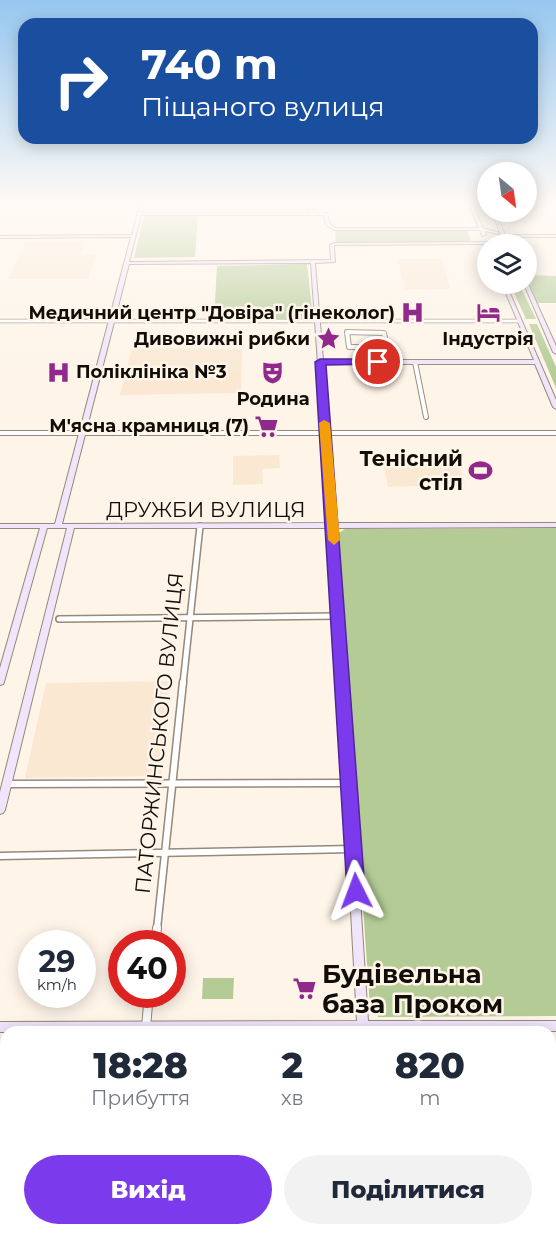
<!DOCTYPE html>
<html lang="uk">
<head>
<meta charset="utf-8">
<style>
	body { margin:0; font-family:Montserrat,sans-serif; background:#f2f2f3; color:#1f2937; height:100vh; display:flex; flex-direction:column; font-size:22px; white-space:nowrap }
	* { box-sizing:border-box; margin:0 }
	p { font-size:20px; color:#747a83 }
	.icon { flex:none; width:33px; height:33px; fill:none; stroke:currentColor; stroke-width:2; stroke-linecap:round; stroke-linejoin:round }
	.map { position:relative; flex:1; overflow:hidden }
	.drawer { position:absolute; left:0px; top:1026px; width:556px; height:210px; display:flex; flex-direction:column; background:#fff; border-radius:18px 18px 0 0; box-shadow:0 3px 15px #0003 }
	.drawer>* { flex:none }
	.hud { position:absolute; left:18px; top:18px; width:520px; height:126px; border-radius:18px; box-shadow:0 3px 15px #0003; background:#1a4fa0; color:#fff; overflow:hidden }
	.needle { width:39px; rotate:151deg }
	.fabs { position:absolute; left:477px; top:162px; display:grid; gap:12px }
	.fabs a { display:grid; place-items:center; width:60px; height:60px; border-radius:50%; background:#fff; box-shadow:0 3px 15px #0003; font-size:30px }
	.speed { position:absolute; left:18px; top:930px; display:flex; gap:12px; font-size:30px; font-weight:700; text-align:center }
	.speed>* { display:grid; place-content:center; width:78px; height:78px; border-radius:50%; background:#fff; box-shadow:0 3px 15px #0003; line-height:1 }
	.speed small { font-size:15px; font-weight:400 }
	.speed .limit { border:9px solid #d22; background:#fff; color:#111 }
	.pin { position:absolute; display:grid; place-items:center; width:51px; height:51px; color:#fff; margin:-26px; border:3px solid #fff; border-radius:50%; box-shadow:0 2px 6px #0007 }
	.me { position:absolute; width:66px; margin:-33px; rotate:357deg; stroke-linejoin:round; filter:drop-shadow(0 0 4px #0008) }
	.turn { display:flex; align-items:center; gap:21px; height:126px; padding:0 24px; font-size:27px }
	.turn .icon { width:78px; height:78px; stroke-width:2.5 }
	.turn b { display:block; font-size:42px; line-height:51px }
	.eta { display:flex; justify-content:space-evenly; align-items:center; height:102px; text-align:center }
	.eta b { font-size:36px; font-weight:800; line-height:42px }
	.primary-button { display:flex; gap:12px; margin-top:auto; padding:12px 24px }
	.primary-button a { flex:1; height:69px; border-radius:36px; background:#7c3aed; color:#fff; font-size:24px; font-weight:800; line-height:69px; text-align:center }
	.primary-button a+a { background:#f2f2f3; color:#1f2937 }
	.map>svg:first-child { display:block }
	.built { fill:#fae8d3 }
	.green { fill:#b4cb96 }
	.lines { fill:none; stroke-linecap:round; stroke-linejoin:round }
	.street-far4-casing { stroke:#94897b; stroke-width:4.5 }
	.street-far3-casing { stroke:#94897b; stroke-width:6 }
	.street-far2-casing { stroke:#94897b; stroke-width:8 }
	.street-far1-casing { stroke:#94897b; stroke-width:9 }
	.street-casing { stroke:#94897b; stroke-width:10 }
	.secondary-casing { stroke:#94897b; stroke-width:2 }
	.street-far4 { stroke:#fff; stroke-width:3 }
	.street-far3 { stroke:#fff; stroke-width:4 }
	.street-far2 { stroke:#fff; stroke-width:5 }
	.street-far1 { stroke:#fff; stroke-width:6 }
	.street { stroke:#fff; stroke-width:8 }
	.secondary { fill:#f0e5fa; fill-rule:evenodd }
	.route { fill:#7c3aed; stroke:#51269a; stroke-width:1.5 }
	.slow { fill:#f59e0b }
	.labels { text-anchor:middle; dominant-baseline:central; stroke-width:5; stroke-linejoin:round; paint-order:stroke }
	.far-poi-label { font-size:18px; font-weight:bold; fill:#110d08; stroke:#fef4e8; text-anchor:end }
	.poi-label { font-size:21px; font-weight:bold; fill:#110d08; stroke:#fef4e8; text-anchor:end }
	.street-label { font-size:21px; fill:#110d08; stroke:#fef4e8 }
	.near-poi-label { font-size:26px; font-weight:bold; fill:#110d08; stroke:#fef4e8; text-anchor:start }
</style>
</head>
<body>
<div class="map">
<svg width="556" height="1236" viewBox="0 0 556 1236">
	<rect width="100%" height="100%" fill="#fef4e8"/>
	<g class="built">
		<polygon points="26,241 85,241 80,255 96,255 88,279 8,279"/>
		<polygon points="398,259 442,259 450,289 404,289"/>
		<polygon points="132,348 242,349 241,393 120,395"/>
		<polygon points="279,455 280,468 262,469 263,484 233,485 233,456"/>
		<polygon points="456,456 465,484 388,487 382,459"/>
		<polygon points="170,681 161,776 25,778 46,683"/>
		<polygon points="551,1171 556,1203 556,1236 398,1236 398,1230 550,1230"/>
		<polygon points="95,1230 217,1230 216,1236 94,1236"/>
	</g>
	<g class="green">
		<polygon points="198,215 195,257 134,258 144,216"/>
		<polygon points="335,230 467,230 472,243 336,243"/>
		<polygon points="307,264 313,318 214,320 217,266"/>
		<polygon points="526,275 556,276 556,303 536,303"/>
		<polygon points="510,284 519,284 536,319 526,319"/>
		<polygon points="529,324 537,324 556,367 556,388"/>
		<polygon points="556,528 556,1016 378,1017 378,1008 370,1007 337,534 345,529"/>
		<polygon points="203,978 234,978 233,999 202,999"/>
	</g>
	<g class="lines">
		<defs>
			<polyline id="street-far4" points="0,321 520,321"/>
			<g id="street-far3">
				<polyline points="366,362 364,347 349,347 347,332 384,333 390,362"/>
				<polyline points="415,362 426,417"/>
				<polyline points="0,433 556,433"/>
			</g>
			<g id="street-far2">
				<polyline points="59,619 339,616"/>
				<polyline points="183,684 200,526"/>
			</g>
			<g id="street-far1">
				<polyline points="6,784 350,783"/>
				<polyline points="0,856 352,849"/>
				<polyline points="157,929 183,682"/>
			</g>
			<g id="street">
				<polyline points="155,944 157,928"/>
				<polyline points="146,1027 149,994"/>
			</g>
			<g id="secondary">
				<path d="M140,204H144L142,213H310L308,204H312L314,213H327L330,224L335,228H479L469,204H473L483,228L500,233L492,212H496L505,235H556V237H504L500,233L498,234L485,231L486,235L482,236L480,230H334L326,225L324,215H141L129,262L331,260L330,245L335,243L487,242L501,239L503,240L487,244L335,245L334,246L335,262L315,263L323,360H534L502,284H506L556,400V409L553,407L535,364H323L336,523H556V527L336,528L368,1021H556V1031L0,1032V1022L357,1021L330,528H74L5,810L3,813L0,814V792L67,528H47L4,682L3,684L0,685V668L40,528H0V524H55L131,237L0,238V236L132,235ZM311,263L329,523L62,524L129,264Z"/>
				<polygon points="526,283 528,284 556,346 556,354 553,352 524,284"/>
				<rect x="375" y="1230" width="12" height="6"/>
			</g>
		</defs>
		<use href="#street-far4" class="street-far4-casing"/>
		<use href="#street-far3" class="street-far3-casing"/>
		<use href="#street-far2" class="street-far2-casing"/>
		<use href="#street-far1" class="street-far1-casing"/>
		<use href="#street" class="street-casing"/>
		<use href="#secondary" class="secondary-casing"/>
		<use href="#street-far4" class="street-far4"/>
		<use href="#street-far3" class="street-far3"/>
		<use href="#street-far2" class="street-far2"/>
		<use href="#street-far1" class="street-far1"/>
		<use href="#street" class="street"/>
		<use href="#secondary" class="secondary"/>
	</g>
	<linearGradient id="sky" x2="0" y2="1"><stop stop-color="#96c7f1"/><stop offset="0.54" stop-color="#fffaf5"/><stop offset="1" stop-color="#fffaf5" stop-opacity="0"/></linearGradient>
	<rect width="556" height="377" fill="url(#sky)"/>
	<polygon class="route" points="378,359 381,360 381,364 326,365 365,891 362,897 356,900 350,897 347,891 315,362 320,359"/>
	<polygon class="slow" points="324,420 330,423 340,540 334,545 328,540 319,423"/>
	<defs>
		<symbol id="hospital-bare" viewBox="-9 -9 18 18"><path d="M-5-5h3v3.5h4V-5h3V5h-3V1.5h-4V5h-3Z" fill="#91298d" stroke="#fef4e8" stroke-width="2.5" paint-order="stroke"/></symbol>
		<symbol id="hotel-bare" viewBox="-9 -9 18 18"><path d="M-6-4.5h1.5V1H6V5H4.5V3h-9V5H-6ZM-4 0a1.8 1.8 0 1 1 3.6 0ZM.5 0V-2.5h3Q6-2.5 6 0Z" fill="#91298d" stroke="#fef4e8" stroke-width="2.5" paint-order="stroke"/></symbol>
		<symbol id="sight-bare" viewBox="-9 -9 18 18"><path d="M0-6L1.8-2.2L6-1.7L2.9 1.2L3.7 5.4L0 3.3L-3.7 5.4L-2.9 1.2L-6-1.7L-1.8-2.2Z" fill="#91298d" stroke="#fef4e8" stroke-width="2.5" paint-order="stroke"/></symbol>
		<symbol id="theatre-bare" viewBox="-9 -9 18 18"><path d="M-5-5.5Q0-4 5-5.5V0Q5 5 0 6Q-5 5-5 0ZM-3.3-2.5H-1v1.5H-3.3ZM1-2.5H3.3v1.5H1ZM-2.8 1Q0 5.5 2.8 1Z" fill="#91298d" stroke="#fef4e8" stroke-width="2.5" paint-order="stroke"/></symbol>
		<symbol id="supermarket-bare" viewBox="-9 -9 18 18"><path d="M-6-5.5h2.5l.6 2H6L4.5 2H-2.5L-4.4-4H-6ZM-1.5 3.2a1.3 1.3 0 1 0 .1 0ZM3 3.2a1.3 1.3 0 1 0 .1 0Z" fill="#91298d" stroke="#fef4e8" stroke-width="2.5" paint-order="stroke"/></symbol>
		<symbol id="stadium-bare" viewBox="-9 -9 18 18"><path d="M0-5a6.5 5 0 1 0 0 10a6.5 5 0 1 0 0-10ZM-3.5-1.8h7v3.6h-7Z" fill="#91298d" stroke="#fef4e8" stroke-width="2.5" paint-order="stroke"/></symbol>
	</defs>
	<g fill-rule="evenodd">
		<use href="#hospital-bare" x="396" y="296" width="33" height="33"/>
		<use href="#hotel-bare" x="472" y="296" width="33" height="33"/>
		<use href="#sight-bare" x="312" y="322" width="33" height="33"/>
		<use href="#hospital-bare" x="42" y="356" width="33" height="33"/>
		<use href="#theatre-bare" x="256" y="356" width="33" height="33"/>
		<use href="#supermarket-bare" x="250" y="410" width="33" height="33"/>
		<use href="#stadium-bare" x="464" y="454" width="33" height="33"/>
		<use href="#supermarket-bare" x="288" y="972" width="33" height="33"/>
	</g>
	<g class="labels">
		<g class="far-poi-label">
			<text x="395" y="313">Медичний центр "Довіра" (гінеколог)</text>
			<text x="310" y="339">Дивовижні рибки</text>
			<text x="488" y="339" text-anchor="middle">Індустрія</text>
			<text x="76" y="372" text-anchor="start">Поліклініка №3</text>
			<text x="273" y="399" text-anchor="middle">Родина</text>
			<text x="249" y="426">М'ясна крамниця (7)</text>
		</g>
		<g class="poi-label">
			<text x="463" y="458">Тенісний<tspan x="463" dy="24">стіл</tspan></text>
		</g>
		<g class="street-label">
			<text x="206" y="509">ДРУЖБИ ВУЛИЦЯ</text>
			<text transform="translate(159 733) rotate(-84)">ПАТОРЖИНСЬКОГО ВУЛИЦЯ</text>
		</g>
		<g class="near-poi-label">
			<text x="322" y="974">Будівельна<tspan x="322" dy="30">база Проком</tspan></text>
		</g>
	</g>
</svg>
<div class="fabs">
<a><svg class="needle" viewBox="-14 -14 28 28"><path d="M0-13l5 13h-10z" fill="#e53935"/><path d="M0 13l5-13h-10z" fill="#747a83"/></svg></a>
<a><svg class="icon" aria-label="layers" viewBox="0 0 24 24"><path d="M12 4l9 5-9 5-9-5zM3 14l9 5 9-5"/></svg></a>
</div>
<div class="speed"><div>29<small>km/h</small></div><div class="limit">40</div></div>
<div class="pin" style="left:378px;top:362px;background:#d93025"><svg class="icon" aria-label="arrive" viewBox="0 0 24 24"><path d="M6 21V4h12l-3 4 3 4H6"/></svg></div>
<svg class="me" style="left:356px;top:891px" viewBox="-20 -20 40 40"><path d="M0-17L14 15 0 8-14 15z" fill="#7c3aed" stroke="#fff" stroke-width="4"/></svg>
<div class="hud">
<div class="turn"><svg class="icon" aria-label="right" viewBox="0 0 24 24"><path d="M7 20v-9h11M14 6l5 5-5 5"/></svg><div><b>740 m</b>Піщаного вулиця</div></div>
</div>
<section class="drawer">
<div class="eta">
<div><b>18:28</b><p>Прибуття</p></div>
<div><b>2</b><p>хв</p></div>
<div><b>820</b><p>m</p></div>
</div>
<div class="primary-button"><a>Вихід</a><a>Поділитися</a></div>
</section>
</div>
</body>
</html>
